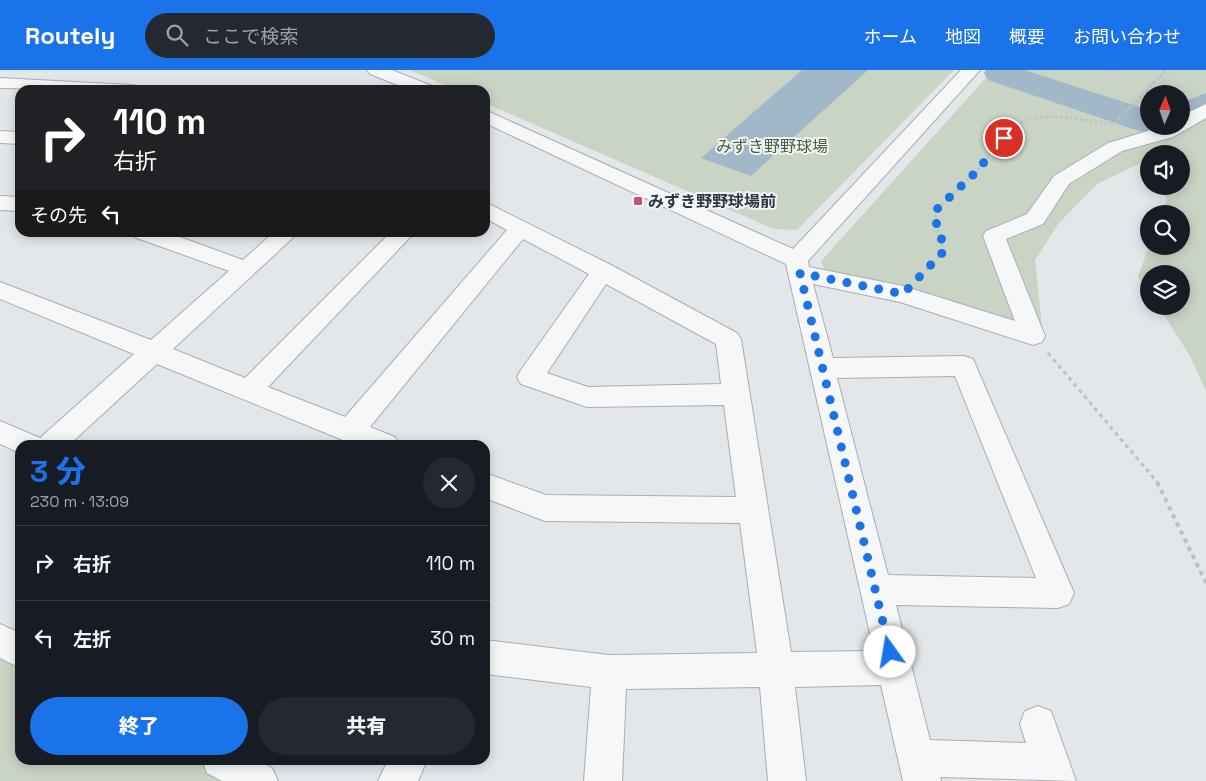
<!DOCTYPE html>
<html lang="ja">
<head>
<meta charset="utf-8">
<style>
	body { margin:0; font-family:"Space Grotesk","Noto Sans JP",sans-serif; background:#242831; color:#f1f3f6; height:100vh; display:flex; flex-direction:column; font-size:19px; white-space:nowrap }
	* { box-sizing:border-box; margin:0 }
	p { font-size:16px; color:#9ea1a6 }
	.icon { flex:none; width:28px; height:28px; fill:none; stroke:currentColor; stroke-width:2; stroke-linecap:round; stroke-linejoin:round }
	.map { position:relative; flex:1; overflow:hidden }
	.details { position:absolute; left:15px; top:370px; width:475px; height:325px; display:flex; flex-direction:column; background:#171b24; border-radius:15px; box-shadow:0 2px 12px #0003 }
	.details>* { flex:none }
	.banner { position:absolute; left:15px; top:15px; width:475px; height:152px; border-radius:15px; box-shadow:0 2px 12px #0003; background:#202124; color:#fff; overflow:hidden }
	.needle { width:32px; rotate:2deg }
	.fabs { position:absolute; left:1140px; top:15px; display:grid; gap:10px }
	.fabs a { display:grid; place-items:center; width:50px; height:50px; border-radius:50%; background:#171b24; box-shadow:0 2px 12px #0003; font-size:25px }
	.pin { position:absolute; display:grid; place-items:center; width:42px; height:42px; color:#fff; margin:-21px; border:2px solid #fff; border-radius:50%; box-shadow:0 1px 5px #0007 }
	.me { position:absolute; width:55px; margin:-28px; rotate:347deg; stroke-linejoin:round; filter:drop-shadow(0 0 4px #0008) }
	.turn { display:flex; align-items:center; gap:18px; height:105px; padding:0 15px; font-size:22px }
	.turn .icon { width:65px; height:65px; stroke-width:2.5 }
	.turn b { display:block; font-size:35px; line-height:42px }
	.then { display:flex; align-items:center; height:48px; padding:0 15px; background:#0003; gap:10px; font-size:19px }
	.round { display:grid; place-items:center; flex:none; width:52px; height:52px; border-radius:26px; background:#242831 }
	.overview { display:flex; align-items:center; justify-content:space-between; height:85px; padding:0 15px }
	h1 { font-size:30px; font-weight:800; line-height:38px; color:#1a73e8 }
	.button { display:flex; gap:10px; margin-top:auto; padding:10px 15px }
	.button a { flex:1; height:58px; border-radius:30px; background:#1a73e8; color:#fff; font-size:20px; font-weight:800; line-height:58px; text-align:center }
	.button a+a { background:#242831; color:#f1f3f6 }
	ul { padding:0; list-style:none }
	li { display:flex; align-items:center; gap:15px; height:75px; padding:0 15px; border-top:1px solid #363941 }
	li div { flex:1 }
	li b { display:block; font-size:19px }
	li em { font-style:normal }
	header { display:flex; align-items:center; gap:30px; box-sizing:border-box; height:70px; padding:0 25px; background:#1a73e8; color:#fff }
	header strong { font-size:24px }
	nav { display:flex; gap:28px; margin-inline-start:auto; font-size:18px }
	.search { width:350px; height:45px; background:#242831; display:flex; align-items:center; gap:12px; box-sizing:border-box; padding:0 18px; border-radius:28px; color:#9ea1a6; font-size:19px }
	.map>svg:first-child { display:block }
	.green { fill:#cad4c5; fill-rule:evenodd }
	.water { fill:#a1b8c8 }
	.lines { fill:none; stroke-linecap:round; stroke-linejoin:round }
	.river { fill:#a1b8c8; fill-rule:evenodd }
	.minor-casing { stroke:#a8aeb4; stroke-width:2 }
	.path-far2 { stroke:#bdc1c6; stroke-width:2.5; stroke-dasharray:2.5 2.5; stroke-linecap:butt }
	.path-far1 { stroke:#bdc1c6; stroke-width:3; stroke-dasharray:4 4; stroke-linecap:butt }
	.path { stroke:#bdc1c6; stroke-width:4; stroke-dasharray:4.5 4.5; stroke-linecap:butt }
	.minor { fill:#f6f7f9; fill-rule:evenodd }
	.route { stroke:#1a73e8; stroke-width:9; stroke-dasharray:0 16.2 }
	.poi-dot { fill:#c75170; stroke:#f3f5f8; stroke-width:2 }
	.labels { text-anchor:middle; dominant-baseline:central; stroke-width:4; stroke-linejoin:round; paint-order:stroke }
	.far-park-label { font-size:16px; fill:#455d3a; stroke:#f3f5f8 }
	.far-poi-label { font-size:16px; font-weight:bold; fill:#2c3642; stroke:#f3f5f8; text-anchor:start }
</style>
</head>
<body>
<header>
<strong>Routely</strong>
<div class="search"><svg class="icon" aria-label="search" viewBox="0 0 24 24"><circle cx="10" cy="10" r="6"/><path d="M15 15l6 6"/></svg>ここで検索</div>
<nav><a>ホーム</a><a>地図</a><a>概要</a><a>お問い合わせ</a></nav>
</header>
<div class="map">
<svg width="1206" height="711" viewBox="0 0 1206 711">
	<rect width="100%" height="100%" fill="#e3e7ea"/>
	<g class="green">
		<polygon points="410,0 954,0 797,160 774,159 485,33 485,20 456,20"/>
		<path d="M993,0H1206V321L1190,286L1158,236H1181V204H1149V223L1138,206L1149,176H1181V144H1162L1167,130L1161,116H1181V84H1149V89L1097,114L1059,153L1035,190L1043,265L825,202L821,191ZM1149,24H1181V56H1149Z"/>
		<polygon points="0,580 20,590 20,690 214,690 255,711 0,711"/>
	</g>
	<polygon class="water" points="802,0 868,0 751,106 701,88"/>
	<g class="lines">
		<g class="river">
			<polygon points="986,0 1024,0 1149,40 1149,56 1164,56 1162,60 1149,63 1136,60 988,10 984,3"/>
			<path d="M1206,23V47C1197,53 1187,59 1176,56H1181V33Z"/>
		</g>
		<defs>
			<g id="minor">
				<polygon points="367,0 392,0 432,16 435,20 410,20 370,4"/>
				<path d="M961,0H980L808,191L809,197L903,216L1015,251L983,166L986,161L1027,144L1054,106L1108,73L1164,56H1181V46L1206,34V48L1173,67L1122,81L1069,114L1043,154L1006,169L1045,266L1042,272L1033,275L900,232L813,214L833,288L964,286L973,289L1074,523L1069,534L1058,538L896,535L930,670L1026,673L1020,654L1025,641L1038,636L1051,641L1076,711L940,707L941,711H903L881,615L795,617L806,711H768L760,617L626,619L622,711H584L591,617L485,604V570L609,585L757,583L740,453L545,451L485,428V403L546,425L736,427L724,335L587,337L521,314L517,307L521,300L589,204L523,169L370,357L395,367L399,375H355L157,294L69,375H20V383L0,374V351L40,368L134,284L0,229V212L151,270L229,201L134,167L131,162H166L243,190L274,162H299L173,279L245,308L391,162H415L268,317L345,347L507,160L485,148V132L611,195L737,263L741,269L791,582L874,581L786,194L485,53V40L793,179ZM606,214L716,274L721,314L588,317L547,303ZM955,306L1036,508L888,505L837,308Z"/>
				<polygon points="0,8 131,15 137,16 140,20 0,18"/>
				<polygon points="0,61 20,62 20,74 0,73"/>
				<polygon points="0,126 20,127 20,141 0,140"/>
				<polygon points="0,554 20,563 20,598 0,588"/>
				<polygon points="202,690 258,690 272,698 278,711 222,711 207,703"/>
				<polygon points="388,690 427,690 418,711 378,711"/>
			</g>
		</defs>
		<use href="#minor" class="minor-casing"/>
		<g class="path-far2">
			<polyline points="1103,0 1122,0"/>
			<path d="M944,181L935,149L936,140L975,103L1014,56C1044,37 1082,53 1115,53L1166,0"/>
		</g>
		<g class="path-far1">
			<polyline points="921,206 945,180"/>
			<polyline points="1048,283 1158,413"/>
		</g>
		<polyline class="path" points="1157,412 1206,513"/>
		<use href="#minor" class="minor"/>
	</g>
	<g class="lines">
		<polyline class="route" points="890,582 800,203 903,224 945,180 935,149 936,140 976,102 1004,68"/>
	</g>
	<rect class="poi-dot" x="633" y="126" width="10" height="10" rx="2.5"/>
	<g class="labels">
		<g class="far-park-label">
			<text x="772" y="76">みずき野野球場</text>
		</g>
		<g class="far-poi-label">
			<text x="648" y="131">みずき野野球場前</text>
		</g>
	</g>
</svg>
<div class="fabs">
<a><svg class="needle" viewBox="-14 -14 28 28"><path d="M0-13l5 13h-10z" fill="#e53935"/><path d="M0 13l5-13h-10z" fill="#9ea1a6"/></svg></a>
<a><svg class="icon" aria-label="sound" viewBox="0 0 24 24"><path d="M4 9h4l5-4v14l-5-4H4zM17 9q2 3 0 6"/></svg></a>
<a><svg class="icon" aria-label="search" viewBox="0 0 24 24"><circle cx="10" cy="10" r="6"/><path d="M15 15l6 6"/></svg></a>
<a><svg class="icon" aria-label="layers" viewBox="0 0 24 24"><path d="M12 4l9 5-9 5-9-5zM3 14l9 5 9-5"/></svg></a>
</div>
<div class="pin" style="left:1004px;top:68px;background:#d93025"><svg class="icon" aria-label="arrive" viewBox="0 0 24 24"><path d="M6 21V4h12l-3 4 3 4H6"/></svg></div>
<svg class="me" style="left:890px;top:582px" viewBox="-20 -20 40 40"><circle r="19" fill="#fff"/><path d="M0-13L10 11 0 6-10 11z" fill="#1a73e8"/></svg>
<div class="banner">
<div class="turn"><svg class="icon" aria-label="right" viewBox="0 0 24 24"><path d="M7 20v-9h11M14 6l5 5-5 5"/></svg><div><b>110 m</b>右折</div></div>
<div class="then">その先<svg class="icon" aria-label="left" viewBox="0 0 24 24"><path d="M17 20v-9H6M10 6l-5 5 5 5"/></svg></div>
</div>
<section class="details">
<div class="overview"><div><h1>3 分</h1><p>230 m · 13:09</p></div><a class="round"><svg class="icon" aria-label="close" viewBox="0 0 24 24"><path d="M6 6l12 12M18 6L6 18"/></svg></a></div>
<ul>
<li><svg class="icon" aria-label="right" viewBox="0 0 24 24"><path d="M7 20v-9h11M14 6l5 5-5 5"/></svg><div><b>右折</b></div><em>110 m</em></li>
<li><svg class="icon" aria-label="left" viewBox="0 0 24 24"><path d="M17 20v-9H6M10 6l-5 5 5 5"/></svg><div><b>左折</b></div><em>30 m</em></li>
</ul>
<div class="button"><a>終了</a><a>共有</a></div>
</section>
</div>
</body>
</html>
